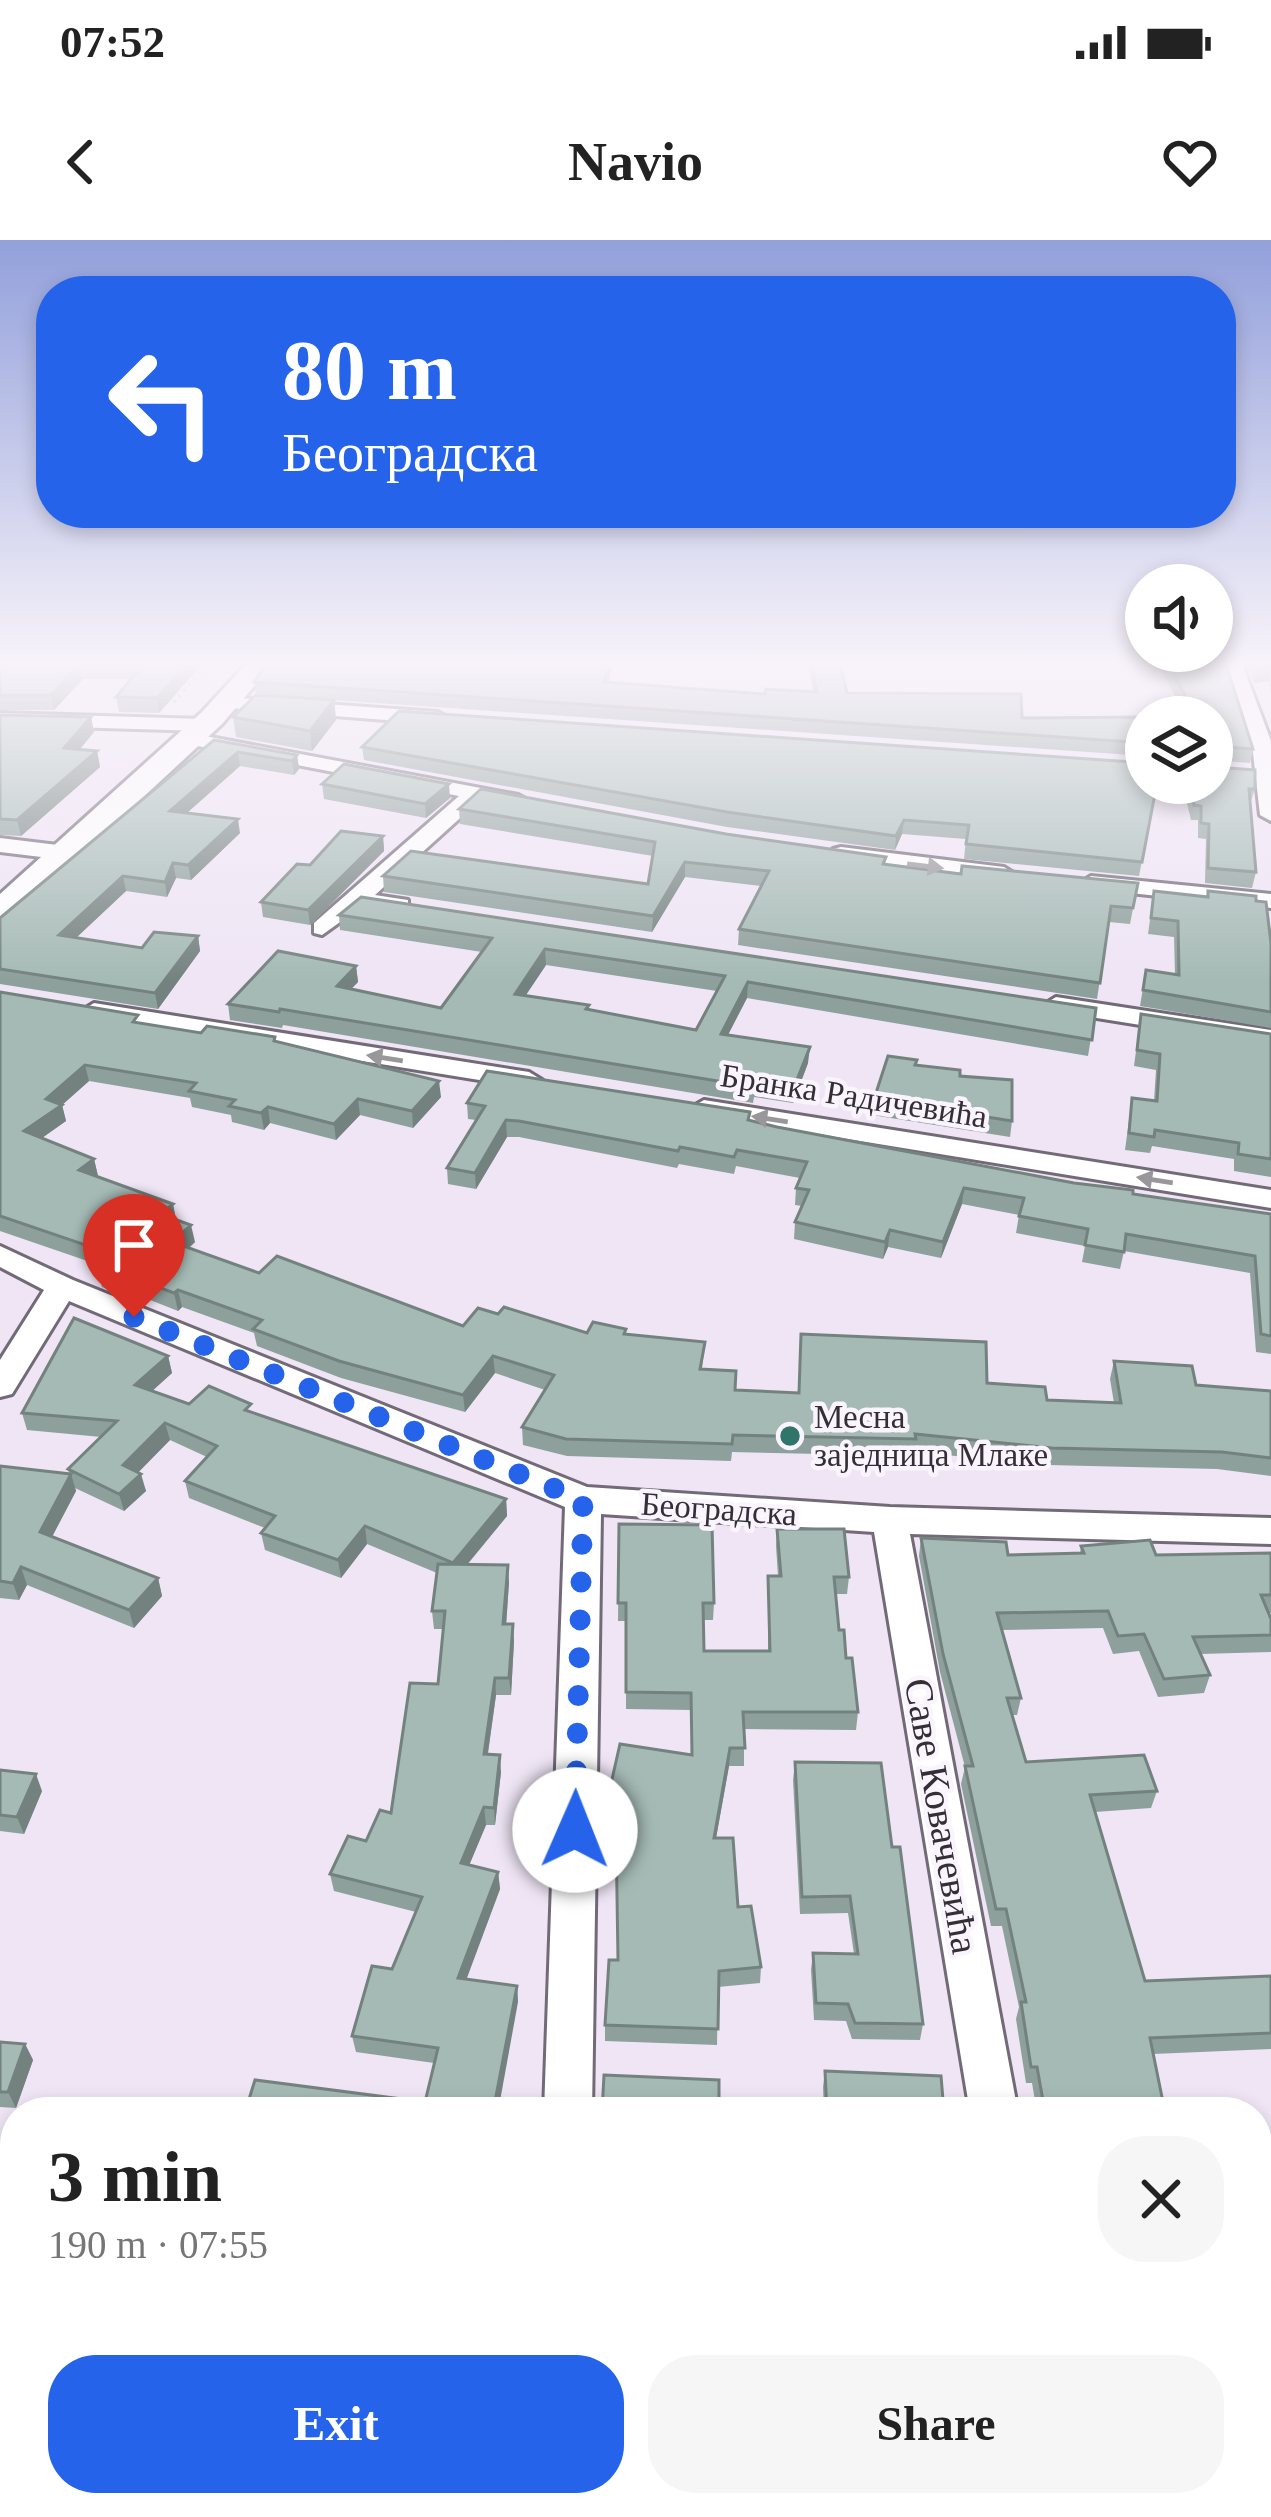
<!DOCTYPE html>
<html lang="en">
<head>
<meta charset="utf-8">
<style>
	body { margin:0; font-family:"Times New Roman",serif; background:#f6f6f6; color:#222; height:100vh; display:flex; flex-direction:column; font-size:45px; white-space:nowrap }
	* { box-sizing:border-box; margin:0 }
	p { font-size:39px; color:#767676 }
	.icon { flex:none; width:66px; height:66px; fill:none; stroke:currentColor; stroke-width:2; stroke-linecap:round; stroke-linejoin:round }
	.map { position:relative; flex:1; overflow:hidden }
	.drawer { position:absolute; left:0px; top:1857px; width:1272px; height:420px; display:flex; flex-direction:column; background:#fff; border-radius:48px 48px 0 0; box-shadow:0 6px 18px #0003 }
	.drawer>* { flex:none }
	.guide { position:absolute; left:36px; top:36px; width:1200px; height:252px; border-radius:48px; box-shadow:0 6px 18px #0003; background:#2563eb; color:#fff; overflow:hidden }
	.fabs { position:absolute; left:1125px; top:324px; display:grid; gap:24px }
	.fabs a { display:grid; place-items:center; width:108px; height:108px; border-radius:50%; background:#fff; box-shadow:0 6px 18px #0003; font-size:60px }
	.pin { position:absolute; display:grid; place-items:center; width:102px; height:102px; color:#fff; margin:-123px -51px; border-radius:50% 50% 50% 0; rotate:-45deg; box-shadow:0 0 12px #0007 }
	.pin .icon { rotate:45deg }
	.me { position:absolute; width:132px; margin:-66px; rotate:1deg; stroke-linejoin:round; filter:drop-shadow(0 0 9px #0008) }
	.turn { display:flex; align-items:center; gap:42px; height:252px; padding:0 48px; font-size:54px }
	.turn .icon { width:156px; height:156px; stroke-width:2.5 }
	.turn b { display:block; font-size:84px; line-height:102px }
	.round { display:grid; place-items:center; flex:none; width:126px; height:126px; border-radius:48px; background:#f6f6f6 }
	.summary { display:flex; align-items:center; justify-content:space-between; height:204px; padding:0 48px }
	h1 { font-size:72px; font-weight:800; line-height:90px }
	.button { display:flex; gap:24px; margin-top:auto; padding:24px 48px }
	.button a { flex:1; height:138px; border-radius:48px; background:#2563eb; color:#fff; font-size:48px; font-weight:800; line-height:138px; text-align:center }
	.button a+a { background:#f6f6f6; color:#222 }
	.status { display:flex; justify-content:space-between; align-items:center; height:84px; padding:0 60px; background:#fff; direction:ltr }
	.status svg { height:33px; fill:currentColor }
	header { display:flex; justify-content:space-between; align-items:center; height:156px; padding:0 48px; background:#fff; font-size:54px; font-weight:800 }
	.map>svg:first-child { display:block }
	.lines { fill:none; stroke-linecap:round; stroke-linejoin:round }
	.street-casing { stroke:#736a78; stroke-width:6 }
	.secondary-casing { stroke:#736a78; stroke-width:6 }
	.path { stroke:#9d96a1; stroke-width:3; stroke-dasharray:1.5 6; stroke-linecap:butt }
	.street { fill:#fff; fill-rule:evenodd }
	.secondary { fill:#fff; fill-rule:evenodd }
	.wall { fill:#8ea09c; fill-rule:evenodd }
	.shaded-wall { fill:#74827f }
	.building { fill:#a5bab5; stroke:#74827f; stroke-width:3; fill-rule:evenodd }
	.oneway { fill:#99979a }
	.route { stroke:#2563eb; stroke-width:21; stroke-dasharray:0 37.8 }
	.poi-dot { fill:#30756a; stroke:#faf4fe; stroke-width:4.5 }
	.labels { text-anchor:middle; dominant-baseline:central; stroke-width:9; stroke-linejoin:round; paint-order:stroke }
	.street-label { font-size:33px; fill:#332f35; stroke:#faf4fe }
	.poi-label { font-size:33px; fill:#332f35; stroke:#faf4fe; text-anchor:start }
	.near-street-label { font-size:39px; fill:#332f35; stroke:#faf4fe }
</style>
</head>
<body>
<div class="status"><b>07:52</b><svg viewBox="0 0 49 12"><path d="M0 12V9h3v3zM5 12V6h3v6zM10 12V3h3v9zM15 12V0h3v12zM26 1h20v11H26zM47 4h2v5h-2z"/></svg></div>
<header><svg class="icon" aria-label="back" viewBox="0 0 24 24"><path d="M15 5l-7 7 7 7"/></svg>Navio<svg class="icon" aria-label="heart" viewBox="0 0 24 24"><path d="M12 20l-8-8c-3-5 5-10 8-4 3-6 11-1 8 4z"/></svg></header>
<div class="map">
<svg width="1271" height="2277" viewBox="0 0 1271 2277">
	<rect width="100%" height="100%" fill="#efe5f5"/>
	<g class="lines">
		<defs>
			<g id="street">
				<polygon points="1224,424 1242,424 1271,501 1271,581 1260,575 1252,504"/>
				<polygon points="225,457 438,472 448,478 438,484 218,467 218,459"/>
				<polygon points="0,473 204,479 214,485 204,491 0,485"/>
				<polygon points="189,493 518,555 529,561 518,567 480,560 375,655 408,660 408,670 361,667 322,695 314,693 314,683 459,556 182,503 182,495"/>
				<polygon points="0,598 66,606 77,613 66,620 0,612"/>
				<polygon points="841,607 1004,627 1015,634 1004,641 833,619 833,609"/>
				<polygon points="1091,636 1271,654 1271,668 1083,648 1080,643"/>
				<polygon points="1056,757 1271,790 1271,806 1047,770 1043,765"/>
				<polygon points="94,763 529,832 542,840 529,848 85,776 81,771"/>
				<polygon points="704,860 1271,950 1271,968 694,874 690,868"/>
				<polygon points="0,1006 73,1040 587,1247 890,1267 1271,1278 1271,1304 910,1294 1018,1872 970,1872 874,1292 601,1274 592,1872 544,1872 565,1267 69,1061 12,1154 0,1157 0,1120 44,1050 0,1027"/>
				<polygon points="531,2262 587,2262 586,2277 530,2277"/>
				<polygon points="1054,2262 1110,2262 1113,2277 1057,2277"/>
			</g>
			<polygon id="secondary" points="246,424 273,424 222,484 12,679 0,682 0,654 202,472"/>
		</defs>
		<use href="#street" class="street-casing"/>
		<use href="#secondary" class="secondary-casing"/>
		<polyline class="path" points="174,462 207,424"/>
		<use href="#street" class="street"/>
		<use href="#secondary" class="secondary"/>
	</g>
	<g class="wall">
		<polygon points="0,424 202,424 159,473 119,472 116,457 132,439 83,439 54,470 0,470"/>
		<polygon points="266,424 613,424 608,442 765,454 813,452 808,424 840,424 847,453 1022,478 1146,477 1146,516 334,460 336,480 312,511 236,497 233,477 256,455 254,442"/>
		<polygon points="1158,424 1226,424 1253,509 1250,523 1212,520 1212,477 1153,477 1168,477 1169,458 1176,458"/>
		<polygon points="1246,424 1271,424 1271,452 1269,441 1254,443"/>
		<polygon points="0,475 91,477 94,492 80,509 97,511 100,527 21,596 0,595"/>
		<polygon points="214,500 297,515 299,529 294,535 240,526 187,573 240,593 191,640 176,638 167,657 126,651 76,698 142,708 198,696 200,711 158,769 0,744 0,678"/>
		<polygon points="362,507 1157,543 1139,636 964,619 966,599 902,594 895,610 727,587 364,520"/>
		<polygon points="1215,527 1255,549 1250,564 1256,632 1252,648 1205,643 1206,599 1198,598 1198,580 1191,580 1182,543 1212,543"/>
		<polygon points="322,544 450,558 426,578 324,559"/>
		<polygon points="459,569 726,594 886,617 885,624 961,634 1138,643 1130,684 1109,682 1097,759 738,705 739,689 761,646 685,637 652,692 384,652 383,636 648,644 653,616 460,584"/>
		<polygon points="383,596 384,611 310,685 263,677 261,662 310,625"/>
		<polygon points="1154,651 1206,657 1208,651 1256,661 1271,703 1271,788 1140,766 1146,730 1175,734 1174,697 1148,694"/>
		<path d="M339,675L1096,768L1088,816L747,758L728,795L808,823L793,863L754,857L753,863L283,785L282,788L230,780L228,764L356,726L358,742L351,749L441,768L482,712L340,690ZM546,725L717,751L696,790L525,756Z"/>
		<polygon points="0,752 139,783 201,793 275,801 441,857 413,888 360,875 336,900 270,883 264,890 232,882 231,875 192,867 190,858 89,841 62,865 66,881 41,898 94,919 98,936 173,964 176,980 195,1002 189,1008 259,1033 463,1086 498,1074 587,1093 626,1089 626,1094 705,1102 702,1129 735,1150 798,1153 987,1143 1047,1160 1114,1163 1110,1139 1114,1121 1196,1145 1271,1151 1271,1236 1217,1229 1048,1225 914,1212 914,1216 732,1212 731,1221 567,1216 523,1205 522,1187 545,1150 495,1133 465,1172 341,1138 257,1106 254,1093 182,1067 178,1071 135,1054 131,1058 102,1047 98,1030 102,1026 0,991"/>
		<polygon points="1141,774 1271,794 1271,937 1234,931 1234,919 1152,906 1150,913 1125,910 1132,858 1154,861 1156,830 1134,826"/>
		<polygon points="916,826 960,836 1012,881 1010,897 872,875 874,859"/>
		<polygon points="467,863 749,880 777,887 1133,954 1271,974 1271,1114 1256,1112 1250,1033 1124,1011 1120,1029 1082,1022 1085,1006 1016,993 1019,975 962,964 941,1018 888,1007 883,1019 794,999 795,982 802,966 795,965 796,948 800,938 736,926 734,934 679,924 677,928 519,897 507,897 476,949 448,944 447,928 476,880 468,879"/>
		<polygon points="168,1116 172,1133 152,1151 189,1164 253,1172 506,1259 507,1276 467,1325 509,1342 506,1384 514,1401 511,1455 496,1455 488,1514 501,1532 495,1585 486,1585 469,1625 498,1632 500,1649 466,1739 517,1746 518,1762 425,1862 434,1823 356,1812 352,1796 392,1729 416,1672 334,1651 330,1634 366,1601 391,1573 438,1444 443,1389 434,1389 432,1371 437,1333 367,1304 341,1338 265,1310 261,1293 265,1288 189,1258 185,1241 207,1217 170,1200 138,1232 146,1251 124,1271 75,1248 76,1251 52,1297 158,1338 162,1356 134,1388 27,1345 19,1360 0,1358 0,1226 69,1233 68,1229 101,1197 27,1190 22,1173"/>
		<polygon points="619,1284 714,1363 713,1380 703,1380 704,1411 768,1411 768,1336 778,1336 776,1306 777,1289 849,1337 847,1354 835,1354 839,1390 858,1472 856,1490 744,1489 744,1526 729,1526 716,1598 738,1667 761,1727 760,1743 718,1747 717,1805 605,1801 605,1785 618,1720 616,1608 601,1605 601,1588 691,1515 691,1470 626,1469 626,1381 618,1381"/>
		<polygon points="921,1298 1008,1315 1080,1313 1081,1306 1156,1315 1271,1313 1271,1373 1268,1373 1271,1379 1271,1412 1200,1414 1210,1435 1204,1453 1158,1457 1139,1411 1113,1414 1103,1388 1002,1390 1021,1458 1017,1475 1012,1475 1026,1522 1157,1551 1151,1568 1095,1572 1145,1741 1271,1736 1271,1809 1153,1814 1165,1872 1037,1872 1032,1843 1026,1843 1016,1779 1019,1767 1002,1686 991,1686 961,1544 965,1527 940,1432 919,1316"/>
		<polygon points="795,1522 892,1607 923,1784 920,1800 852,1799 846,1781 814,1780 811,1730 813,1713 854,1714 848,1673 800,1674 793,1540"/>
		<polygon points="0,1530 42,1551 24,1594 0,1591"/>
		<polygon points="0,1802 25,1804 33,1820 16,1868 0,1867"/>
		<polygon points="825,1831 944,1872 824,1872 823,1847"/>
		<polygon points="1257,1929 1267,1964 1257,1979"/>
		<polygon points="1257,2143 1271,2154 1271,2234 1257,2236"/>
	</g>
	<g class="shaded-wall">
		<polygon points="80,424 83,439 54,470 51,455"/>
		<polygon points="187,424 202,424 159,473 157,458"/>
		<polygon points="609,424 613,424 605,455 604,442"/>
		<polygon points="1271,428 1269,441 1254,443 1257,429"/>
		<polygon points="334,460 336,480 312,511 310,491"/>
		<polygon points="91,477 94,492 68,523 64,508"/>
		<polygon points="97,511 100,527 21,596 17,580"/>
		<polygon points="238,512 240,526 173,585 170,571"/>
		<polygon points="297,515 299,529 294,535 292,521"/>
		<polygon points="449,544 450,558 426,578 425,564"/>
		<polygon points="238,579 240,593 191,640 188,625"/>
		<polygon points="904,580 902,594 895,610 896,596"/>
		<polygon points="383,596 384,611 310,685 308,670"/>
		<polygon points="685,622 685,637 652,692 653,676"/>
		<polygon points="173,623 176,638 167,657 165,642"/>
		<polygon points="123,636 126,651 63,710 59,695"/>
		<polygon points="198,696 200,711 158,769 155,753"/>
		<polygon points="545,709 546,725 516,770 515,754"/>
		<polygon points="356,726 358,742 339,761 337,746"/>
		<polygon points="748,742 747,758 720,810 721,794"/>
		<polygon points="810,807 808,823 793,863 794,847"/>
		<polygon points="85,825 89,841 62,865 66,881 28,908 24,891 46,859"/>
		<polygon points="439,841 441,857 413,888 412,871"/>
		<polygon points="358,859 360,875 336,900 334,884"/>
		<polygon points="268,867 270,883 264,890 261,873"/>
		<polygon points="506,880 507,897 476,949 475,933"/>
		<polygon points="94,919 98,936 79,930"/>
		<polygon points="964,948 962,964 941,1018 943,1002"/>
		<polygon points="173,964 176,981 160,974"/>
		<polygon points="191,985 195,1002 176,1019 172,1002"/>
		<polygon points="890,990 888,1007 883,1019 885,1002"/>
		<polygon points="131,1037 135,1054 131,1058 127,1041"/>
		<polygon points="178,1050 182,1067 178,1071 174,1053"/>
		<polygon points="168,1116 172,1133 140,1162 135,1145"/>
		<polygon points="493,1116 495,1133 465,1172 463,1155"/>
		<polygon points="165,1183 170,1200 128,1243 123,1225"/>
		<polygon points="71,1234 76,1251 45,1310 40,1292"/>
		<polygon points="141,1234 146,1251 124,1271 119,1254"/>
		<polygon points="506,1259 507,1276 454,1340 453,1323"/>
		<polygon points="365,1286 367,1304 341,1338 338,1320"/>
		<polygon points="508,1325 509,1342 505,1401 503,1384"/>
		<polygon points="21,1327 27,1345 19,1360 13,1343"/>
		<polygon points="158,1338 162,1356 134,1388 129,1370"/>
		<polygon points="513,1384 514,1401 511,1455 509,1438"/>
		<polygon points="495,1438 496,1455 485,1532 484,1514"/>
		<polygon points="730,1508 729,1526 713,1615 714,1598"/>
		<polygon points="500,1515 501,1532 495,1585 494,1568"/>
		<polygon points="36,1534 42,1551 24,1594 17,1577"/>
		<polygon points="484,1567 486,1585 463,1640 461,1623"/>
		<polygon points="498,1632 500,1649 461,1754 458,1738"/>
		<polygon points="517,1746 518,1762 498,1872 493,1872"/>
		<polygon points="25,1804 33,1820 16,1868 8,1852"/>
	</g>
	<g class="building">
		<polygon points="0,424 187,424 157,458 116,457 144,424 80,424 51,455 0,455"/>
		<polygon points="266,424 609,424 604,442 765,454 766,449 817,452 811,424 840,424 847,453 1021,454 1022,478 1146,477 1146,503 254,442"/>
		<polygon points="1168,424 1226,424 1253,509 1215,506 1212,518 1212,477 1174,477 1169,458 1187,459"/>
		<polygon points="1255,424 1271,424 1271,428 1257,429"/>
		<polygon points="256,455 334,460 310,491 233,477"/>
		<polygon points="399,471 1146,523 1146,543 1157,543 1142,622 966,604 969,585 904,580 896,596 727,572 362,507"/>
		<polygon points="0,475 91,477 64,508 97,511 17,580 0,579"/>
		<polygon points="214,500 297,515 292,521 238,512 170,571 238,579 188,625 173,623 165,642 123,636 59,695 142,708 154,692 198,696 155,753 0,729 0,678"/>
		<polygon points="344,524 449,544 425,564 322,544"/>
		<polygon points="1212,524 1215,527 1255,530 1255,549 1249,549 1256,632 1208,628 1209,584 1201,583 1201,566 1194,565 1189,543 1212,543"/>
		<polygon points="481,549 726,594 886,617 883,624 961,634 962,626 1138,643 1133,668 1111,666 1100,743 739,689 769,631 685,622 653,676 383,636 411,611 648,644 655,602 459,569"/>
		<polygon points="341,591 383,596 308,670 261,662 297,624 310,625"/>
		<polygon points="1154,651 1208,657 1208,651 1256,656 1256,661 1266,662 1271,703 1271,772 1143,750 1146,730 1179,735 1178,681 1151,678"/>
		<path d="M361,657L1096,768L1092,800L748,742L721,794L810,807L794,847L755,841L754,847L280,769L279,772L228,764L278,711L356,726L337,746L441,768L492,698L339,675ZM545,709L725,736L696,790L586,769L589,765L515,754Z"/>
		<polygon points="0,752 138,775 133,782 201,793 207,786 275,797 274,801 439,841 412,871 358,859 334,884 268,867 261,873 229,866 235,860 189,851 196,843 85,825 46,859 62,865 24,891 94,919 79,930 173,964 160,974 191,985 172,1002 259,1033 277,1016 463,1086 478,1068 498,1074 504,1067 587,1093 593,1082 626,1089 624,1094 705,1102 700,1129 736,1131 735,1150 799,1153 801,1094 986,1102 987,1143 1045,1147 1047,1160 1121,1163 1114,1121 1192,1126 1196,1145 1271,1151 1271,1218 1222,1212 1052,1208 915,1194 916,1199 733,1195 732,1204 566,1199 522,1187 554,1135 493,1116 463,1155 339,1121 253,1089 262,1080 178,1050 174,1053 131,1037 127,1041 98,1030 115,1015 0,976"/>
		<polygon points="1141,774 1271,794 1271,919 1238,914 1239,903 1155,890 1154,897 1129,893 1132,858 1157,861 1160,814 1137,810"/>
		<polygon points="888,816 917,820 915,825 960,830 960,836 1012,840 1012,881 874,859"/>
		<polygon points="487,831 750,872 748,880 777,887 1074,943 1133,950 1133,954 1271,974 1271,1096 1261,1094 1255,1016 1126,994 1124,1012 1085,1005 1088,989 1019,976 1024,958 964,948 943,1002 890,990 885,1002 795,982 809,950 796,948 807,922 737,910 734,917 680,907 678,911 519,881 506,880 475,933 447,928 485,866 467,863"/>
		<polygon points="74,1078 168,1116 135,1145 189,1164 209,1146 251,1164 245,1170 506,1259 453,1323 365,1286 338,1320 261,1293 275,1276 185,1241 217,1206 165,1183 123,1225 141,1234 119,1254 68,1229 117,1181 22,1173"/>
		<polygon points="0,1226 71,1234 40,1292 158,1338 129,1370 21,1327 13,1343 0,1341"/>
		<polygon points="619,1284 712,1285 714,1363 703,1363 704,1411 770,1411 768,1336 781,1336 777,1289 844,1289 849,1337 834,1337 839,1390 844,1390 846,1418 852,1418 858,1472 743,1472 745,1508 730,1508 714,1598 733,1598 738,1667 751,1666 761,1727 719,1731 718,1789 605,1785 609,1720 618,1720 616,1591 601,1588 620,1504 692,1515 691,1453 626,1452 626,1363 618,1363"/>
		<polygon points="921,1298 1006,1302 1008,1315 1084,1313 1081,1306 1150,1300 1156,1315 1271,1313 1271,1355 1261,1355 1271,1379 1271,1395 1193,1397 1210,1435 1164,1439 1144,1394 1118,1396 1108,1371 997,1373 1021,1458 1007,1458 1026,1522 1144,1515 1157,1551 1090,1555 1145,1741 1271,1736 1271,1793 1150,1798 1165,1872 1045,1872 1037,1827 1031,1827 1021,1762 1026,1762 1006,1669 996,1669 965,1526 973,1526 943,1414"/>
		<polygon points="438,1324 508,1325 503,1384 513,1384 509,1438 495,1438 484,1514 500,1515 494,1568 484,1567 461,1623 498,1632 458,1738 517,1746 493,1872 245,1872 255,1840 425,1862 438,1808 352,1796 372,1726 392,1729 422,1657 330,1634 348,1596 366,1601 380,1570 391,1573 410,1443 438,1444 445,1371 432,1371"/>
		<polygon points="795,1522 881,1523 892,1607 900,1607 923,1784 855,1783 848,1764 816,1763 813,1713 858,1714 850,1656 802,1657"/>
		<polygon points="0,1530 36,1534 17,1577 0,1575"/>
		<polygon points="0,1802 25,1804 8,1852 0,1852"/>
		<polygon points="825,1831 941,1836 944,1872 827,1872"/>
		<polygon points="604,1835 719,1840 719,1872 602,1872"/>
		<polygon points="1257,1929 1267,1964 1257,1964"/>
		<polygon points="1267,2142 1271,2154 1271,2222 1257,2224 1257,2143"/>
		<polygon points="371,2262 471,2262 471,2277 370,2277"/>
		<polygon points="606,2262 773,2262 774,2277 606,2277"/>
	</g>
	<defs><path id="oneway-solid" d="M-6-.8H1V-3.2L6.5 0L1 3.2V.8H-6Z" transform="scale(3)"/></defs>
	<g class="oneway">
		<use href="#oneway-solid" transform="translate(925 626) rotate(7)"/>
		<use href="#oneway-solid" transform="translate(385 818) rotate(-171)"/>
		<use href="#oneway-solid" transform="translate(770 879) rotate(-171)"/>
		<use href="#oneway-solid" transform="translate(1155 940) rotate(-171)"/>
	</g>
	<linearGradient id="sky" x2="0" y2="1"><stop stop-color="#92a0db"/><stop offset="0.57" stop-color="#f8f3fa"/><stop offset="1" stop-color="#f8f3fa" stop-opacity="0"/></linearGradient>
	<rect width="1271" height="742" fill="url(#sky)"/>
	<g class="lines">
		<polyline class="route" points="134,1077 583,1260 575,1590"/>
	</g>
	<circle class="poi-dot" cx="790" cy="1196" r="12"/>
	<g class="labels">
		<g class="street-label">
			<text transform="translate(854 856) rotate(9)">Бранка Радичевића</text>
			<text transform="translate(719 1269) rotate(4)">Београдска</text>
		</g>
		<g class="poi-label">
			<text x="814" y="1177">Месна<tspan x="814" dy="38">заједница Млаке</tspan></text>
		</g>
		<g class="near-street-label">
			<text transform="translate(942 1576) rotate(80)">Саве Ковачевића</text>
		</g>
	</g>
</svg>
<div class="fabs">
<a><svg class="icon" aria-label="sound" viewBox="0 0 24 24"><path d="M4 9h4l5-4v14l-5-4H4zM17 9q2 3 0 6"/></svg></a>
<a><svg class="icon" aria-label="layers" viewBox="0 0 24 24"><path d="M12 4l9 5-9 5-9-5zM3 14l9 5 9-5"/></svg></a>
</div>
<div class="pin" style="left:134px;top:1077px;background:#d93025"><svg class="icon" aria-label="arrive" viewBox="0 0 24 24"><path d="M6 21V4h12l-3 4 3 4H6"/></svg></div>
<svg class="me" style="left:575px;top:1590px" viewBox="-20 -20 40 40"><circle r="19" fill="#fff"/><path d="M0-13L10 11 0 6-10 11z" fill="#2563eb"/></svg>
<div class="guide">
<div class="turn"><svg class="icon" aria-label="left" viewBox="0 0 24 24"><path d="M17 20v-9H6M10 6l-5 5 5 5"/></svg><div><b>80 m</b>Београдска</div></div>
</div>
<section class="drawer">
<div class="summary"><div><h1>3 min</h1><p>190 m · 07:55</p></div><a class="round"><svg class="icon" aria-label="close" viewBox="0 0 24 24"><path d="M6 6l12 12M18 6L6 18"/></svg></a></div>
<div class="button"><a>Exit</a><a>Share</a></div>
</section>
</div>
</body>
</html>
